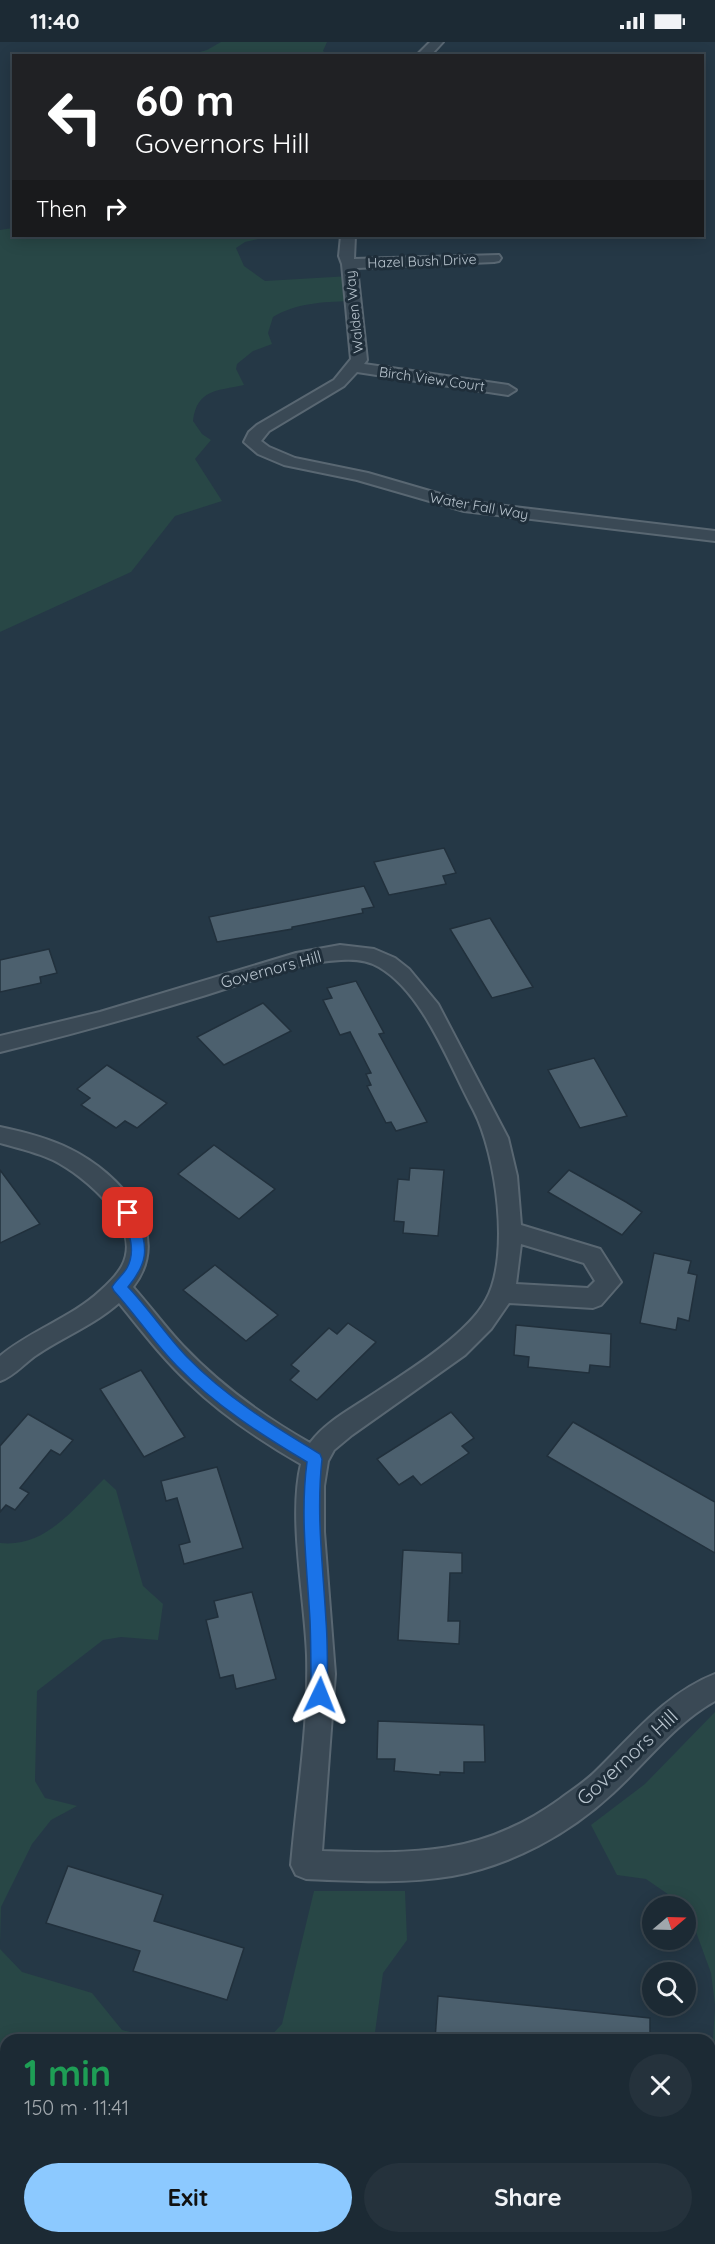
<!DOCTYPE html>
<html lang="en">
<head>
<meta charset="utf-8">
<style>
	body { margin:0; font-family:Quicksand,sans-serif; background:#25323c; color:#f1f3f6; height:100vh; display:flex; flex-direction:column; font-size:22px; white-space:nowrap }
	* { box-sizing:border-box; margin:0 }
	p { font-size:20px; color:#a0a7ac }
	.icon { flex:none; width:33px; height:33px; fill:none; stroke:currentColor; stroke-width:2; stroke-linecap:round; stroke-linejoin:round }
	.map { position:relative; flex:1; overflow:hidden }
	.panel { position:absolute; left:0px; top:1992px; width:716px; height:210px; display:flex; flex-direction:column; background:#1c2a34; border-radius:18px 18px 0 0; box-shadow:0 3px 15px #0003,0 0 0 2px #3a464f }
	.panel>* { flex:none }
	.guide { position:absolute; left:12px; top:12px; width:692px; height:183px; border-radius:0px; box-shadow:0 3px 15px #0003,0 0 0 2px #3a464f; background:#202124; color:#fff; overflow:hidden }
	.needle { width:39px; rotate:71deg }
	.fabs { position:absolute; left:642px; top:1854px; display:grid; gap:12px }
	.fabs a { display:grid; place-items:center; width:54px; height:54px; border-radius:50%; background:#1c2a34; box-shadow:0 3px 15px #0003,0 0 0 2px #3a464f; font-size:30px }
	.pin { position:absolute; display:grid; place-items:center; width:51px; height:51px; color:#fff; margin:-26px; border-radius:12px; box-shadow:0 3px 9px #0006 }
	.me { position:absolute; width:66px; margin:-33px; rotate:2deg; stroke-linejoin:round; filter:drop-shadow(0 0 4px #0008) }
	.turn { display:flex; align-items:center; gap:21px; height:126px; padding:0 24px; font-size:27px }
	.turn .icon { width:78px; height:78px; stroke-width:2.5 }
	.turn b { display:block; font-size:42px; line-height:51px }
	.then { display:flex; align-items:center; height:57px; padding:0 24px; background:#0003; gap:12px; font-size:22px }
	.round { display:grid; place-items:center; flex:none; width:63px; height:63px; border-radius:32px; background:#25323c }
	.summary { display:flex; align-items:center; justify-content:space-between; height:102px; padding:0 24px }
	h1 { font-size:36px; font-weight:700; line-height:45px; color:#1e9e55 }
	.button { display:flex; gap:12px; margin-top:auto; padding:12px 24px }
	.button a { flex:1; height:69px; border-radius:36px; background:#8cc9ff; color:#111; font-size:24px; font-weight:700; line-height:69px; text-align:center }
	.button a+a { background:#25323c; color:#f1f3f6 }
	.status { display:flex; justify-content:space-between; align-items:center; height:42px; padding:0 30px; background:#1c2a34; direction:ltr }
	.status svg { height:16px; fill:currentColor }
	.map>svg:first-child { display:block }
	.green { fill:#284746 }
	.building { fill:#4c606e; stroke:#21303c; stroke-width:1.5 }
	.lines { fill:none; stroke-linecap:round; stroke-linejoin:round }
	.minor-casing { stroke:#596772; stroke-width:4 }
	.minor { fill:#3a4955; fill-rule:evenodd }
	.route { fill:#1a73e8; stroke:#114b97; stroke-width:1.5 }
	.labels { text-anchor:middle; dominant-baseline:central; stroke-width:6; stroke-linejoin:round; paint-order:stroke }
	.far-street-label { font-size:14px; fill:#b8c4ce; stroke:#1f2e3a }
	.street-label { font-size:16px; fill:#b8c4ce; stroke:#1f2e3a }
	.near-street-label { font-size:20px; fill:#b8c4ce; stroke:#1f2e3a }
</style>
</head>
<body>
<div class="status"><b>11:40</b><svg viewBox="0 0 49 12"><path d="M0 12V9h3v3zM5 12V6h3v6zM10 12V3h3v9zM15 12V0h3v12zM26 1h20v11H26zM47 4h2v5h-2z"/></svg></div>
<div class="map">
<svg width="715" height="2202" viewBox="0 0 715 2202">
	<rect width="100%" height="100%" fill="#253846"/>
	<g class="green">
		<polygon points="221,0 327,0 323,9 327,13 189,13 207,8"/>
		<path d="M13,186L14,194H272L245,200L236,206L244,224L265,239L350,234L349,259C323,260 296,261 273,275L268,291L272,302L253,309L237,322L236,327L244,343C217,349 197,347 193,379L202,392L211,398L195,417L222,459L175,474L131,530L0,590V188Z"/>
		<path d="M104,1437L116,1448L143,1544L163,1562L158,1598L121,1595L103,1598L37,1649L35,1739L45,1756L77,1764L51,1778L32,1802L1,1865L0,1903V1501C46,1506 74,1466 104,1437Z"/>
		<polygon points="715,1670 715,1963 711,1931 692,1879 686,1871 686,1864 681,1864 675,1857 646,1837 617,1833 591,1783 645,1742"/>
		<polygon points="314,1849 405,1849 407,1898 383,1931 374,1998 267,1998 282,1982"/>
		<polygon points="0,1907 22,1930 92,1951 122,1988 163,1998 6,1998 6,2196 380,2196 362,2202 0,2202"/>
		<polygon points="715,1967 715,2202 399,2202 386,2196 710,2196 710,2040"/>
	</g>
	<g class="building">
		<polygon points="444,806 456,831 443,834 446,842 389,853 374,820"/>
		<polygon points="364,844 374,865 362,867 363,871 292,885 292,887 217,900 209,875"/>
		<polygon points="490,876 511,910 533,945 492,956 450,887"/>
		<polygon points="49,907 57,931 40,935 41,941 0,950 0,918"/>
		<polygon points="356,939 384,991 379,992 427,1080 396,1089 391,1080 386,1081 367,1044 371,1043 366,1032 371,1031 350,990 340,993 323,958 332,956 327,946"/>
		<polygon points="263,961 291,989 224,1023 197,995"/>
		<polygon points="594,1016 627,1074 580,1086 548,1028"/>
		<polygon points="107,1023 167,1061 137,1086 125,1079 116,1086 81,1063 90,1056 77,1047"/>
		<polygon points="214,1103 275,1147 239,1177 178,1132"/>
		<polygon points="410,1126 444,1128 438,1194 403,1191 404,1180 394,1179 398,1137 409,1138"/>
		<polygon points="0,1128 40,1182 0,1201"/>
		<polygon points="569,1128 626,1160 642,1170 622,1193 548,1150"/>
		<polygon points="654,1211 691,1219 688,1231 697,1233 689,1279 678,1276 676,1288 640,1281"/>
		<polygon points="215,1223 278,1273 246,1299 183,1248"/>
		<polygon points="348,1281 376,1300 317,1358 290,1338 299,1329 291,1323 329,1286 337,1292"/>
		<polygon points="516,1283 611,1292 610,1325 590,1323 589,1331 528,1325 529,1315 514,1313"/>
		<polygon points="141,1328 185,1395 144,1415 100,1347"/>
		<polygon points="451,1370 474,1396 462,1404 469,1411 421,1443 413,1434 399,1443 377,1417"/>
		<polygon points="28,1372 73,1398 60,1413 51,1408 20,1446 29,1451 15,1468 6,1463 0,1470 0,1404"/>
		<polygon points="573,1380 715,1460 715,1511 547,1414"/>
		<polygon points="217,1425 243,1506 184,1522 179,1503 190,1500 177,1456 166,1459 161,1439"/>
		<polygon points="403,1508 462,1511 462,1531 450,1531 448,1579 460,1579 459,1602 398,1598"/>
		<polygon points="252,1550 276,1637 236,1647 233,1633 220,1636 206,1578 218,1575 214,1559"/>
		<polygon points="378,1679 484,1683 485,1720 464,1720 464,1731 440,1730 440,1733 394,1729 395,1717 377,1717"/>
		<polygon points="68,1824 163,1853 154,1879 244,1906 227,1958 133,1929 140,1909 46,1881"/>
		<polygon points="438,1954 650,1976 650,1998 435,1998"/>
	</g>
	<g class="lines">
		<defs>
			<g id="minor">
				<polygon points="430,0 443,0 430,14 416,14"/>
				<polygon points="341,194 355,194 354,217 499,213 501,216 499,219 494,220 357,226 367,318 364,322 508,343 516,348 508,353 357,330 344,344 269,389 261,399 269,405 295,416 368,431 464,459 715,489 715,499 464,469 357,438 284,423 258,412 244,400 249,390 257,383 334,338 351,317 342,222 339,214"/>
				<path d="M340,903L374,907L395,916L409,927L438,962L508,1096L517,1134L521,1183L600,1207L621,1240L601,1263L593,1266L509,1261L491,1287L465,1313L352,1393L334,1408L328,1419L324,1444V1490L335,1632L322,1809C415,1812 481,1814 560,1757C572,1748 585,1740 596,1729C633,1693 666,1651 715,1632V1659C674,1682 647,1720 613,1751C569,1792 512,1823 452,1834C404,1842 354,1839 306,1837L296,1833L291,1823C297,1753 309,1683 307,1613C305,1556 288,1476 301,1422C261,1399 222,1373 189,1341C163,1317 142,1289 119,1261C94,1283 65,1294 38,1312C25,1320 15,1334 0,1339V1314C31,1288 71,1276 100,1249C108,1242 117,1233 122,1224C144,1183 85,1134 53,1118C36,1110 18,1106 0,1101V1085C24,1090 48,1096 70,1107C119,1131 175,1191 133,1245C150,1264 165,1285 183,1304C220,1343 264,1375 310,1401C324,1382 344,1371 364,1358C399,1335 467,1294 486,1258C511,1214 496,1112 474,1069C450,1025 424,951 379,925C367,918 354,917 341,918C295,920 249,940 206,953C138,974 69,993 0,1010V994L100,970L296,911ZM521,1202L584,1221L595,1239L588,1246L516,1242Z"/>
			</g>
		</defs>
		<use href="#minor" class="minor-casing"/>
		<use href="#minor" class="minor"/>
	</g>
	<path class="route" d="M128,1165C135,1167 136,1173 138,1179C149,1207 147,1222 128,1245C149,1267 166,1293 187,1315C226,1355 273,1384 320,1412L322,1417C316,1472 323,1524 326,1579C328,1603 327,1628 328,1653L325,1658L320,1660L314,1658L311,1653C311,1628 311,1603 310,1578C307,1525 300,1473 307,1420C260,1392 215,1363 177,1324C154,1301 136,1273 114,1249L112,1245C116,1238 123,1233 127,1226C137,1207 128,1189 121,1171Z"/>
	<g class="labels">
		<g class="far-street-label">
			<text transform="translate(422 219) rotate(-2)">Hazel Bush Drive</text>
			<text transform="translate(354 270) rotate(-96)">Walden Way</text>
			<text transform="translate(432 337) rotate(8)">Birch View Court</text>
			<text transform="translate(479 464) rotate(10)">Water Fall Way</text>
		</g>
		<g class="street-label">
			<text transform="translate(271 927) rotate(-15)">Governors Hill</text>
		</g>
		<g class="near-street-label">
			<text transform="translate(627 1715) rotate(-43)">Governors Hill</text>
		</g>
	</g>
</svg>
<div class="fabs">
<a><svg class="needle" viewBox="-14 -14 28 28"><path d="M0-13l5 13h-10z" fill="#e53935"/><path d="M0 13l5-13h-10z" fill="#a0a7ac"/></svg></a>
<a><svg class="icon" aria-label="search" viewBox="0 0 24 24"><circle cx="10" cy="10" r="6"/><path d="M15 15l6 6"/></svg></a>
</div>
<div class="pin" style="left:128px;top:1171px;background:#d93025"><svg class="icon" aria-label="arrive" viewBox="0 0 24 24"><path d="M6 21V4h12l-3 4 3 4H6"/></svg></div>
<svg class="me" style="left:320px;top:1653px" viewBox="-20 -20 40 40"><path d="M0-17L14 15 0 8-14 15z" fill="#1a73e8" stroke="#fff" stroke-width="4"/></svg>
<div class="guide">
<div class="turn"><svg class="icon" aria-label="left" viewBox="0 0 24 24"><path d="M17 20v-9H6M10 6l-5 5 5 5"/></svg><div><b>60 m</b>Governors Hill</div></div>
<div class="then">Then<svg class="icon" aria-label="right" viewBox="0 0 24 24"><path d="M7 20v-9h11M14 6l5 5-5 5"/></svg></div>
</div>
<section class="panel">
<div class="summary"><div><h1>1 min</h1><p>150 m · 11:41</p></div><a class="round"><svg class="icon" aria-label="close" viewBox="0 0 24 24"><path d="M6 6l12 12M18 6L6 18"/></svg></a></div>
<div class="button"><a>Exit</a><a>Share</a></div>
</section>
</div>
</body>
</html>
